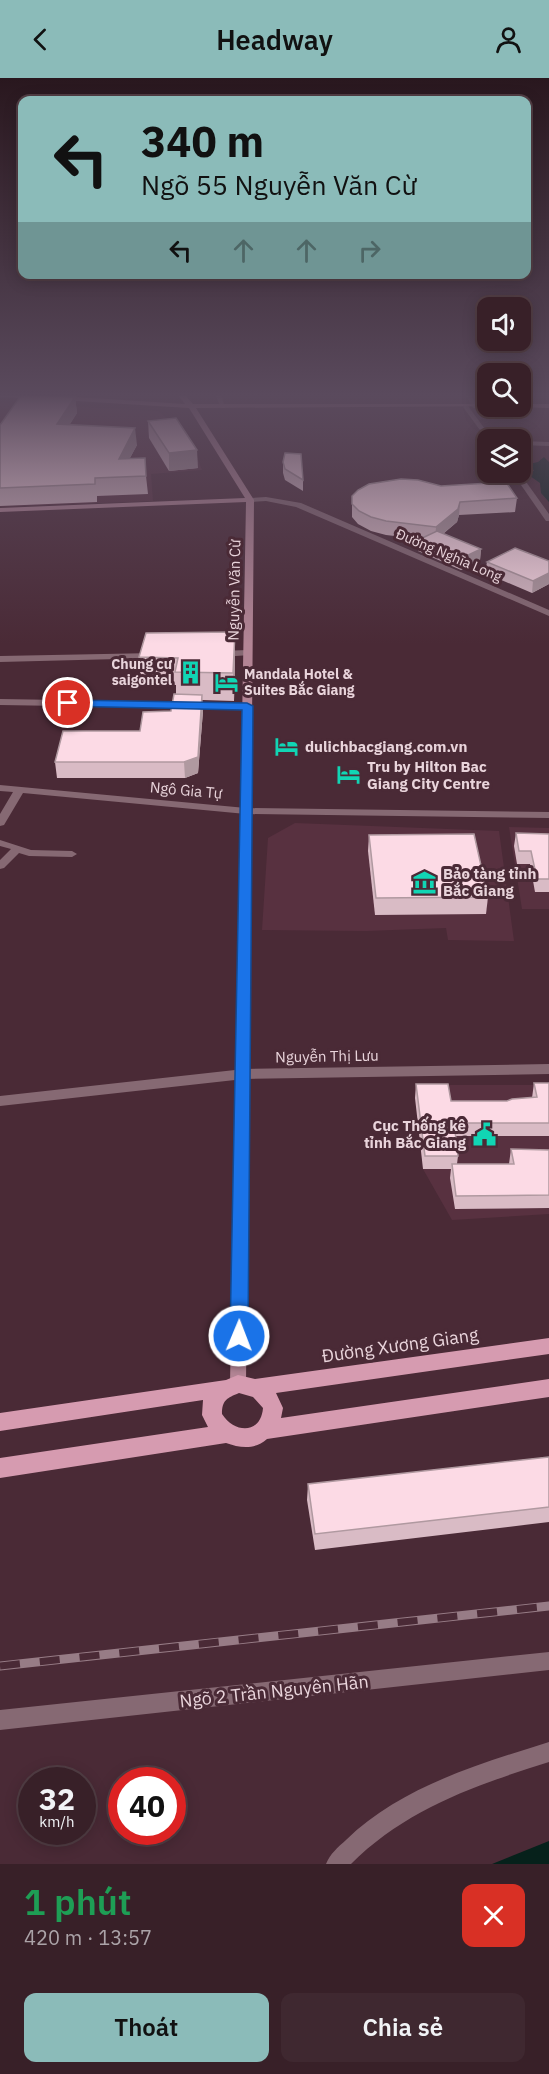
<!DOCTYPE html>
<html lang="vi">
<head>
<meta charset="utf-8">
<style>
	body { margin:0; font-family:"IBM Plex Sans",sans-serif; background:#3f2830; color:#f1f3f6; height:100vh; display:flex; flex-direction:column; font-size:22px; white-space:nowrap }
	* { box-sizing:border-box; margin:0 }
	p { font-size:20px; color:#aba3a8 }
	.icon { flex:none; width:33px; height:33px; fill:none; stroke:currentColor; stroke-width:2; stroke-linecap:round; stroke-linejoin:round }
	.map { position:relative; height:1786px; overflow:hidden }
	.drawer { display:flex; flex-direction:column; background:#382028; flex:1 }
	.drawer>* { flex:none }
	.guide { position:absolute; left:18px; top:18px; width:513px; height:183px; border-radius:12px; box-shadow:0 3px 15px #0003,0 0 0 2px #523e45; background:#8bbbb9; color:#111; overflow:hidden }
	.tools { position:absolute; left:477px; top:219px; display:grid; gap:12px }
	.tools a { display:grid; place-items:center; width:54px; height:54px; border-radius:12px; background:#382028; box-shadow:0 3px 15px #0003,0 0 0 2px #523e45; font-size:30px }
	.speed { position:absolute; left:18px; top:1689px; display:flex; gap:12px; font-size:30px; font-weight:700; text-align:center }
	.speed>* { display:grid; place-content:center; width:78px; height:78px; border-radius:50%; background:#382028; box-shadow:0 3px 15px #0003,0 0 0 2px #523e45; line-height:1 }
	.speed small { font-size:15px; font-weight:400 }
	.speed .limit { border:9px solid #d22; background:#fff; color:#111 }
	.pin { position:absolute; display:grid; place-items:center; width:51px; height:51px; color:#fff; margin:-26px; border:3px solid #fff; border-radius:50%; box-shadow:0 2px 6px #0007 }
	.me { position:absolute; width:66px; margin:-33px; rotate:1deg; stroke-linejoin:round; filter:drop-shadow(0 0 4px #0008) }
	.turn { display:flex; align-items:center; gap:21px; height:126px; padding:0 24px; font-size:27px }
	.turn .icon { width:78px; height:78px; stroke-width:2.5 }
	.turn b { display:block; font-size:42px; line-height:51px }
	.lanes { display:flex; align-items:center; height:57px; padding:0 24px; background:#0003; justify-content:center; gap:30px; direction:ltr }
	.lanes .off { opacity:.35 }
	.round { display:grid; place-items:center; flex:none; width:63px; height:63px; border-radius:12px; background:#3f2830 }
	.summary { display:flex; align-items:center; justify-content:space-between; height:102px; padding:0 24px }
	h1 { font-size:36px; font-weight:600; line-height:45px; color:#1e9e55 }
	.primary-button { display:flex; gap:12px; margin-top:auto; padding:12px 24px }
	.primary-button a { flex:1; height:69px; border-radius:12px; background:#8bbbb9; color:#111; font-size:24px; font-weight:600; line-height:69px; text-align:center }
	.primary-button a+a { background:#3f2830; color:#f1f3f6 }
	header { display:flex; justify-content:space-between; align-items:center; height:78px; padding:0 24px; background:#8bbbb9; color:#111; font-size:27px; font-weight:600 }
	.map>svg:first-child { display:block }
	.built { fill:#583140 }
	.water { fill:#06211b }
	.lines { fill:none; stroke-linecap:round; stroke-linejoin:round }
	.street { fill:#866973; fill-rule:evenodd }
	.secondary { fill:#b38595; fill-rule:evenodd }
	.primary { fill:#d69bb0; fill-rule:evenodd }
	.rail-casing { stroke:#977c86; stroke-width:9 }
	.rail { stroke:#4a2a36; stroke-width:7; stroke-dasharray:20; stroke-linecap:butt }
	.wall { fill:#d9bbc5 }
	.shaded-wall { fill:#b099a0 }
	.building { fill:#fcdae5; stroke:#b099a0; stroke-width:1.5 }
	.route { fill:#1a73e8; stroke:#114b97; stroke-width:1.5 }
	.labels { text-anchor:middle; dominant-baseline:central; stroke-width:6; stroke-linejoin:round; paint-order:stroke }
	.far-street-label { font-size:14px; fill:#e9d4db; stroke:#4a2a36 }
	.far-poi-label { font-size:14px; font-weight:bold; fill:#e9d4db; stroke:#4a2a36; text-anchor:end }
	.street-label { font-size:15px; fill:#e9d4db; stroke:#4a2a36 }
	.poi-label { font-size:15px; font-weight:bold; fill:#e9d4db; stroke:#4a2a36; text-anchor:start }
	.near-street-label { font-size:18px; fill:#e9d4db; stroke:#4a2a36 }
</style>
</head>
<body>
<header><svg class="icon" aria-label="back" viewBox="0 0 24 24"><path d="M15 5l-7 7 7 7"/></svg>Headway<svg class="icon" aria-label="person" viewBox="0 0 24 24"><circle cx="12" cy="8" r="4"/><path d="M4 21q1-7 8-7t8 7"/></svg></header>
<div class="map">
<svg width="549" height="1786" viewBox="0 0 549 1786">
	<rect width="100%" height="100%" fill="#4a2a36"/>
	<g class="built">
		<polygon points="0,325 158,333 190,360 202,392 151,396 153,423 0,429"/>
		<polygon points="295,745 499,753 514,863 448,862 446,850 366,853 262,852 268,760"/>
		<polygon points="509,749 549,750 549,831 522,831"/>
		<polygon points="415,1007 549,1007 549,1136 452,1142 423,1091"/>
	</g>
	<g class="water">
		<polygon points="544,379 549,384 549,424 541,415 540,405 530,398 534,392 521,388 538,384"/>
		<polygon points="549,1763 549,1786 492,1786"/>
	</g>
	<g class="lines">
		<g class="street">
			<polygon points="215,316 221,316 225,330 221,330"/>
			<polygon points="465,316 471,316 477,330 473,330"/>
			<polygon points="464,328 468,328 493,362 488,362 488,363 463,329"/>
			<polygon points="520,363 549,364 549,368 520,367"/>
			<polygon points="512,394 519,394 549,436 549,443 546,443"/>
			<polygon points="266,419 301,425 549,532 549,538 296,429 266,423 250,424 246,422 250,420"/>
			<polygon points="248,572 251,573 251,577 220,579 216,576 220,573"/>
			<polygon points="155,575 158,576 158,580 0,584 0,578"/>
			<polygon points="0,621 247,625 252,628 247,631 0,627"/>
			<polygon points="0,707 246,730 549,734 549,740 246,736 23,715 4,747 0,748 0,736 13,714 0,713"/>
			<polygon points="0,762 31,772 72,773 77,776 72,779 29,778 19,775 4,790 0,791 0,782 11,771 0,768"/>
			<polygon points="549,986 549,996 244,1001 0,1028 0,1018 244,991"/>
			<polygon points="549,1574 549,1592 0,1652 0,1632"/>
			<path d="M549,1664V1684C476,1707 406,1731 351,1786H326C330,1776 338,1769 346,1762C400,1709 479,1686 549,1664Z"/>
		</g>
		<g class="secondary">
			<polygon points="0,316 38,317 41,319 38,321 0,319"/>
			<polygon points="177,316 184,316 193,326 488,326 488,328 511,328 196,330 254,422 246,1306 244,1311 238,1313 232,1311 230,1306 246,424 0,434 0,430 245,420 189,330 61,322 58,320 61,318 185,326"/>
			<polygon points="520,326 549,326 549,330 518,329 520,328"/>
		</g>
		<path class="primary" d="M549,1260V1276L276,1315L283,1330L281,1340L549,1301V1319L267,1361C255,1372 240,1370 226,1365L0,1400V1380L208,1349L202,1337L203,1322L0,1353V1335L226,1302L238,1297L255,1301ZM239,1315L253,1319L263,1330C261,1356 235,1356 222,1336C222,1322 227,1320 239,1315Z"/>
		<defs>
			<polyline id="rail" points="0,1588 549,1528"/>
		</defs>
		<use href="#rail" class="rail-casing"/>
		<use href="#rail" class="rail"/>
	</g>
	<g class="wall">
		<polygon points="75,319 77,335 70,346 137,367 130,380 146,398 148,416 97,418 97,424 0,428 0,347"/>
		<polygon points="148,343 198,390 169,393 149,360"/>
		<polygon points="283,384 303,402 303,413 285,402 283,395"/>
		<polygon points="441,408 517,420 515,434 459,437 457,444 443,456 481,471 480,482 461,492 418,473 418,462 421,461 386,457 371,453 358,446 352,439 352,418"/>
		<polygon points="549,483 549,506 532,515 485,495 487,484"/>
		<polygon points="235,554 235,581 234,623 202,622 203,633 198,695 185,700 57,700 55,684 140,653 171,633 176,617 176,607 141,606 139,579"/>
		<polygon points="516,755 549,756 549,814 535,814 530,786 517,786 514,768"/>
		<polygon points="369,757 488,819 486,836 375,837 368,773"/>
		<polygon points="534,1005 549,1005 549,1058 456,1058 458,1078 457,1086 509,1086 511,1071 549,1072 549,1130 455,1131 450,1100 451,1091 423,1091 415,1020 416,1006 451,1023 507,1023 532,1020"/>
		<polygon points="549,1379 549,1444 315,1472 307,1422 308,1406"/>
	</g>
	<g class="shaded-wall">
		<polygon points="75,319 77,335 59,363 57,346"/>
		<polygon points="135,350 137,367 120,398 119,381"/>
		<polygon points="197,372 198,390 169,393 169,375"/>
		<polygon points="460,424 459,437 457,444 435,462 436,449"/>
		<polygon points="481,471 480,482 461,492 462,480"/>
		<polygon points="549,495 549,506 532,515 533,503"/>
		<polygon points="235,554 235,581 234,623 233,595"/>
		<polygon points="202,617 203,633 198,695 185,700 184,684"/>
	</g>
	<g class="building">
		<polygon points="22,316 75,319 57,346 135,350 119,381 145,380 146,398 95,400 95,406 0,410 0,347"/>
		<polygon points="176,340 197,372 169,375 148,343"/>
		<polygon points="285,375 301,376 303,402 285,391 283,384"/>
		<polygon points="401,401 418,402 441,408 506,404 517,420 460,424 458,431 436,449 386,443 371,439 359,433 352,426 352,418 358,412 369,406"/>
		<polygon points="437,453 481,471 462,480 418,462"/>
		<polygon points="515,470 549,483 549,495 533,503 487,484"/>
		<polygon points="235,554 233,595 175,594 178,580 139,579 146,555"/>
		<polygon points="174,616 202,617 198,679 184,684 55,684 63,653 140,653 143,634 171,633"/>
		<polygon points="516,755 549,756 549,801 537,801 531,773 519,773"/>
		<polygon points="474,756 488,819 376,820 369,757"/>
		<polygon points="534,1005 549,1005 549,1045 454,1045 458,1078 425,1078 416,1006 448,1006 451,1023 507,1023 512,1021 537,1019"/>
		<polygon points="511,1071 549,1072 549,1117 456,1118 452,1086 514,1086"/>
		<polygon points="549,1379 549,1429 315,1456 308,1406"/>
	</g>
	<linearGradient id="sky" x2="0" y2="1"><stop stop-color="#29171e"/><stop offset="0.56" stop-color="#5a4a5d"/><stop offset="1" stop-color="#5a4a5d" stop-opacity="0"/></linearGradient>
	<rect width="549" height="566" fill="url(#sky)"/>
	<polygon class="route" points="68,622 247,625 253,628 248,1258 245,1264 239,1266 233,1264 230,1258 242,632 64,628 62,625"/>
	<defs>
		<symbol id="building-bare" viewBox="-9 -9 18 18"><path d="M-4-6H4V6H1V3H-1V6H-4ZM-2.5-4.3h1.7v1.8h-1.7ZM.8-4.3h1.7v1.8H.8ZM-2.5-1h1.7V.8h-1.7ZM.8-1h1.7V.8H.8Z" fill="#11d5b4" stroke="#4a2a36" stroke-width="2.5" paint-order="stroke"/></symbol>
		<symbol id="hotel-bare" viewBox="-9 -9 18 18"><path d="M-6-4.5h1.5V1H6V5H4.5V3h-9V5H-6ZM-4 0a1.8 1.8 0 1 1 3.6 0ZM.5 0V-2.5h3Q6-2.5 6 0Z" fill="#11d5b4" stroke="#4a2a36" stroke-width="2.5" paint-order="stroke"/></symbol>
		<symbol id="museum-bare" viewBox="-9 -9 18 18"><path d="M0-6L6-3V-2H-6V-3ZM-5-1h2V3h-2ZM-1-1h2V3h-2ZM3-1h2V3H3ZM-6 4H6V6H-6Z" fill="#11d5b4" stroke="#4a2a36" stroke-width="2.5" paint-order="stroke"/></symbol>
		<symbol id="civic-bare" viewBox="-9 -9 18 18"><path d="M-.6-6.5H3V-4.5H.6V-3L4-1V1h2V6H-6V1h2V-1L-.6-3ZM-1.2 2.5V6h2.4V2.5Z" fill="#11d5b4" stroke="#4a2a36" stroke-width="2.5" paint-order="stroke"/></symbol>
	</defs>
	<g fill-rule="evenodd">
		<use href="#building-bare" x="174" y="578" width="33" height="33"/>
		<use href="#hotel-bare" x="210" y="588" width="33" height="33"/>
		<use href="#hotel-bare" x="270" y="652" width="33" height="33"/>
		<use href="#hotel-bare" x="332" y="680" width="33" height="33"/>
		<use href="#museum-bare" x="408" y="788" width="33" height="33"/>
		<use href="#civic-bare" x="468" y="1040" width="33" height="33"/>
	</g>
	<g class="labels">
		<g class="far-street-label">
			<text transform="translate(449 477) rotate(23)">Đường Nghĩa Long</text>
		</g>
		<g class="far-poi-label">
			<text x="172" y="586">Chung cư<tspan x="172" dy="16">saigontel</tspan></text>
			<text x="244" y="596" text-anchor="start">Mandala Hotel &amp;<tspan x="244" dy="16">Suites Bắc Giang</tspan></text>
		</g>
		<g class="street-label">
			<text transform="translate(234 512) rotate(-89)">Nguyễn Văn Cừ</text>
			<text transform="translate(186 712) rotate(5)">Ngô Gia Tự</text>
			<text transform="translate(327 978) rotate(-1)">Nguyễn Thị Lưu</text>
		</g>
		<g class="poi-label">
			<text x="305" y="668">dulichbacgiang.com.vn</text>
			<text x="367" y="688">Tru by Hilton Bac<tspan x="367" dy="17">Giang City Centre</tspan></text>
			<text x="443" y="795">Bảo tàng tỉnh<tspan x="443" dy="17">Bắc Giang</tspan></text>
			<text x="466" y="1047" text-anchor="end">Cục Thống kê<tspan x="466" dy="17">tỉnh Bắc Giang</tspan></text>
		</g>
		<g class="near-street-label">
			<text transform="translate(400 1267) rotate(-8)">Đường Xương Giang</text>
			<text transform="translate(274 1613) rotate(-6)">Ngõ 2 Trần Nguyên Hãn</text>
		</g>
	</g>
</svg>
<div class="tools">
<a><svg class="icon" aria-label="sound" viewBox="0 0 24 24"><path d="M4 9h4l5-4v14l-5-4H4zM17 9q2 3 0 6"/></svg></a>
<a><svg class="icon" aria-label="search" viewBox="0 0 24 24"><circle cx="10" cy="10" r="6"/><path d="M15 15l6 6"/></svg></a>
<a><svg class="icon" aria-label="layers" viewBox="0 0 24 24"><path d="M12 4l9 5-9 5-9-5zM3 14l9 5 9-5"/></svg></a>
</div>
<div class="speed"><div>32<small>km/h</small></div><div class="limit">40</div></div>
<div class="pin" style="left:68px;top:625px;background:#d93025"><svg class="icon" aria-label="arrive" viewBox="0 0 24 24"><path d="M6 21V4h12l-3 4 3 4H6"/></svg></div>
<svg class="me" style="left:239px;top:1258px" viewBox="-20 -20 40 40"><circle r="17" fill="#1a73e8" stroke="#fff" stroke-width="3"/><path d="M0-11L8 9 0 5-8 9z" fill="#fff"/></svg>
<div class="guide">
<div class="turn"><svg class="icon" aria-label="left" viewBox="0 0 24 24"><path d="M17 20v-9H6M10 6l-5 5 5 5"/></svg><div><b>340 m</b>Ngõ 55 Nguyễn Văn Cừ</div></div>
<div class="lanes"><svg class="icon" aria-label="left" viewBox="0 0 24 24"><path d="M17 20v-9H6M10 6l-5 5 5 5"/></svg><svg class="icon off" aria-label="ahead" viewBox="0 0 24 24"><path d="M12 20V5M6 11l6-6 6 6"/></svg><svg class="icon off" aria-label="ahead" viewBox="0 0 24 24"><path d="M12 20V5M6 11l6-6 6 6"/></svg><svg class="icon off" aria-label="right" viewBox="0 0 24 24"><path d="M7 20v-9h11M14 6l5 5-5 5"/></svg></div>
</div>
</div>
<section class="drawer">
<div class="summary"><div><h1>1 phút</h1><p>420 m · 13:57</p></div><a class="round" style="background:#d93025;color:#fff"><svg class="icon" aria-label="close" viewBox="0 0 24 24"><path d="M6 6l12 12M18 6L6 18"/></svg></a></div>
<div class="primary-button"><a>Thoát</a><a>Chia sẻ</a></div>
</section>
</body>
</html>
